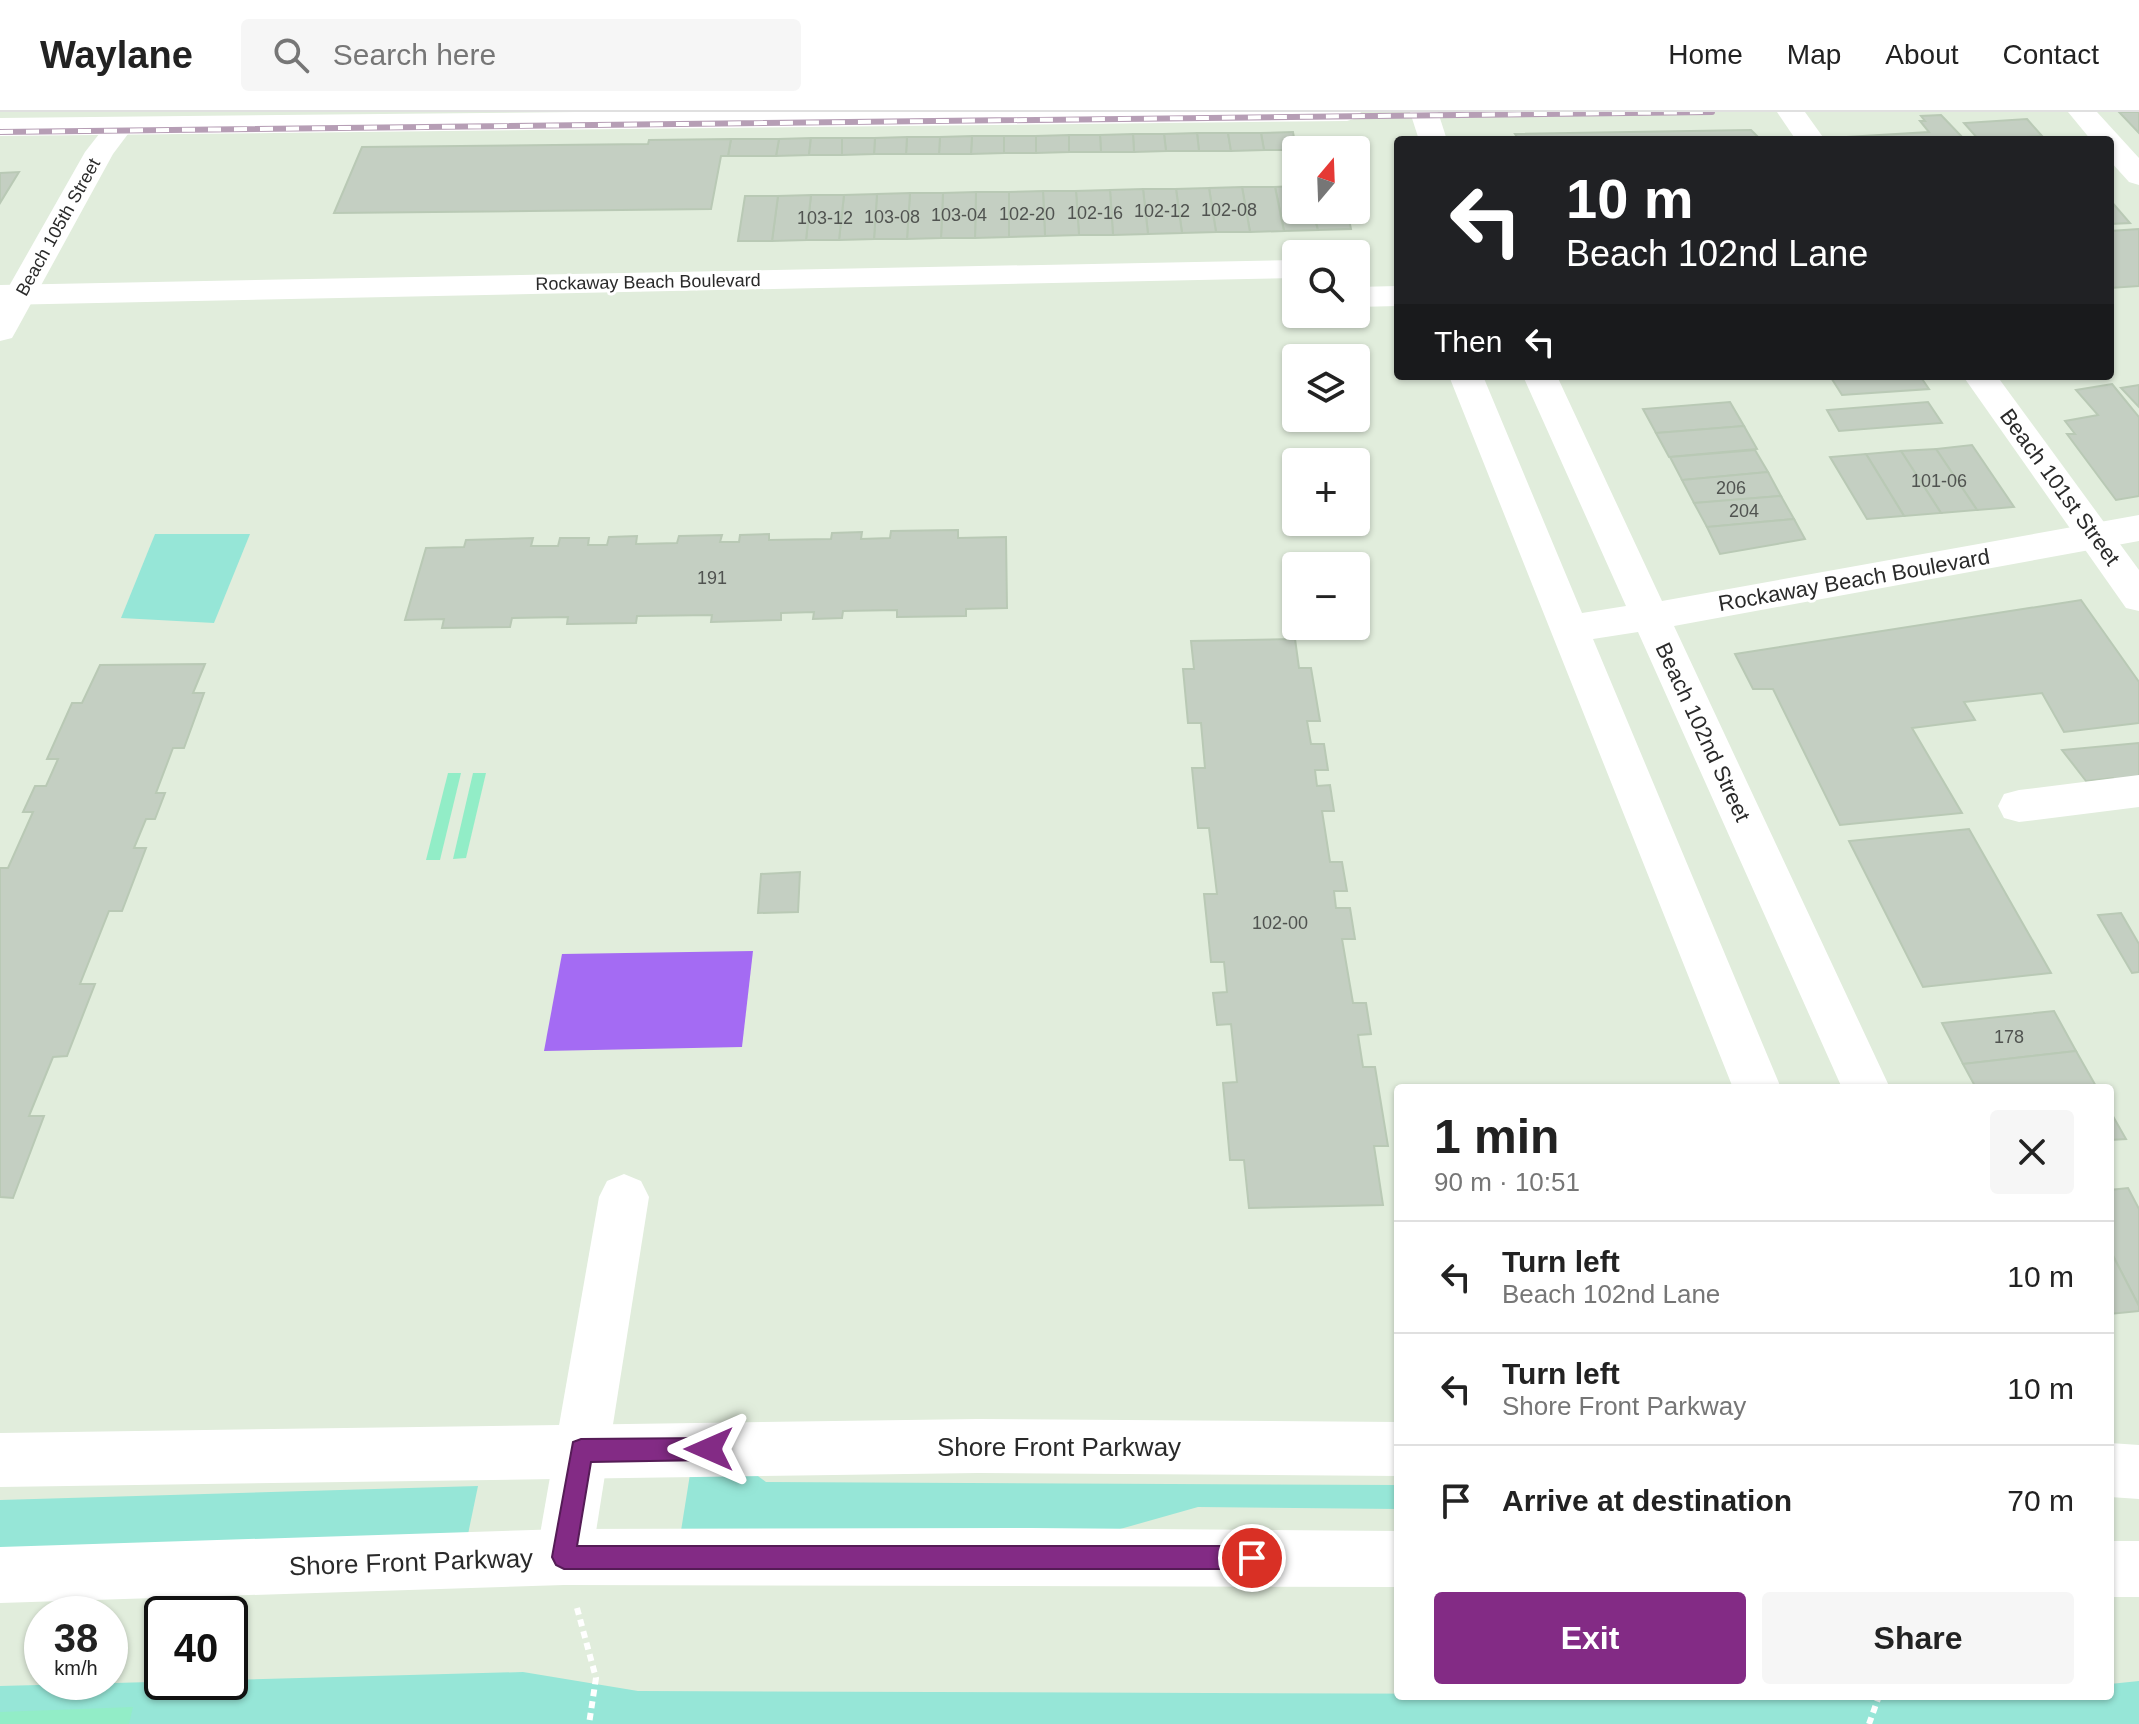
<!DOCTYPE html>
<html lang="en">
<head>
<meta charset="utf-8">
<style>
	body { margin:0; font-family:Arial,sans-serif; background:#f6f6f6; color:#222; height:100vh; display:flex; flex-direction:column; font-size:30px; white-space:nowrap }
	* { box-sizing:border-box; margin:0 }
	p { font-size:26px; color:#767676 }
	.icon { flex:none; width:44px; height:44px; fill:none; stroke:currentColor; stroke-width:2; stroke-linecap:round; stroke-linejoin:round }
	.map { position:relative; flex:1; overflow:hidden }
	.sheet { position:absolute; left:1394px; top:972px; width:720px; height:616px; display:flex; flex-direction:column; background:#fff; border-radius:8px; box-shadow:0 2px 6px #0004 }
	.sheet>* { flex:none }
	.hud { position:absolute; left:1394px; top:24px; width:720px; height:244px; border-radius:8px; box-shadow:0 2px 6px #0004; background:#202124; color:#fff; overflow:hidden }
	.needle { width:52px; rotate:19deg }
	.buttons { position:absolute; left:1282px; top:24px; display:grid; gap:16px }
	.buttons a { display:grid; place-items:center; width:88px; height:88px; border-radius:8px; background:#fff; box-shadow:0 2px 6px #0004; font-size:40px }
	.speed { position:absolute; left:24px; top:1484px; display:flex; gap:16px; font-size:40px; font-weight:700; text-align:center }
	.speed>* { display:grid; place-content:center; width:104px; height:104px; border-radius:50%; background:#fff; box-shadow:0 2px 6px #0004; line-height:1 }
	.speed small { font-size:20px; font-weight:400 }
	.speed .limit { border:4px solid #111; border-radius:12px; background:#fff; color:#111 }
	.pin { position:absolute; display:grid; place-items:center; width:68px; height:68px; color:#fff; margin:-34px; border:4px solid #fff; border-radius:50%; box-shadow:0 2px 8px #0007 }
	.me { position:absolute; width:88px; margin:-44px; rotate:270deg; stroke-linejoin:round; filter:drop-shadow(0 0 6px #0008) }
	.turn { display:flex; align-items:center; gap:28px; height:168px; padding:0 40px; font-size:36px }
	.turn .icon { width:104px; height:104px; stroke-width:2.5 }
	.turn b { display:block; font-size:56px; line-height:68px }
	.then { display:flex; align-items:center; height:76px; padding:0 40px; background:#0003; gap:16px; font-size:30px }
	.round { display:grid; place-items:center; flex:none; width:84px; height:84px; border-radius:8px; background:#f6f6f6 }
	.head { display:flex; align-items:center; justify-content:space-between; height:136px; padding:0 40px }
	h1 { font-size:48px; font-weight:700; line-height:60px }
	.button { display:flex; gap:16px; margin-top:auto; padding:16px 40px }
	.button a { flex:1; height:92px; border-radius:8px; background:#832b85; color:#fff; font-size:32px; font-weight:700; line-height:92px; text-align:center }
	.button a+a { background:#f6f6f6; color:#222 }
	ul { padding:0; list-style:none }
	li { display:flex; align-items:center; gap:24px; height:112px; padding:0 40px; border-top:2px solid #e0e0e0 }
	li div { flex:1 }
	li b { display:block; font-size:30px }
	li em { font-style:normal }
	header { display:flex; align-items:center; gap:48px; box-sizing:border-box; height:112px; padding:0 40px; background:#fff; border-bottom:2px solid #e0e0e0 }
	header strong { font-size:38px }
	nav { display:flex; gap:44px; margin-inline-start:auto; font-size:28px }
	.search { width:560px; height:72px; background:#f6f6f6; display:flex; align-items:center; gap:20px; box-sizing:border-box; padding:0 28px; border-radius:8px; color:#767676; font-size:30px }
	.map>svg:first-child { display:block }
	.green { fill:#96e6d7 }
	.pitch { fill:#92edc7 }
	.water { fill:#a46bf3 }
	.building { fill:#c4cfc2; stroke:#b9c9b5; stroke-width:2 }
	.lines { fill:none; stroke-linecap:round; stroke-linejoin:round }
	.path { stroke:#fff; stroke-width:6; stroke-dasharray:7 5; stroke-linecap:butt }
	.street { fill:#fff; fill-rule:evenodd }
	.secondary { fill:#fff; fill-rule:evenodd }
	.rail-casing { stroke:#b69eb5; stroke-width:6 }
	.rail { stroke:#fff; stroke-width:4; stroke-dasharray:13; stroke-linecap:butt }
	.route { fill:#832b85; stroke:#551c56; stroke-width:2 }
	.labels { text-anchor:middle; dominant-baseline:central; stroke-width:6; stroke-linejoin:round; paint-order:stroke }
	.number-label { font-size:18px; fill:#505350 }
	.far-street-label { font-size:18px; fill:#2a2a2a; stroke:#fff }
	.street-label { font-size:22px; fill:#2a2a2a; stroke:#fff }
	.near-street-label { font-size:26px; fill:#2a2a2a; stroke:#fff }
</style>
</head>
<body>
<header>
<strong>Waylane</strong>
<div class="search"><svg class="icon" aria-label="search" viewBox="0 0 24 24"><circle cx="10" cy="10" r="6"/><path d="M15 15l6 6"/></svg>Search here</div>
<nav><a>Home</a><a>Map</a><a>About</a><a>Contact</a></nav>
</header>
<div class="map">
<svg width="2139" height="1612" viewBox="0 0 2139 1612">
	<rect width="100%" height="100%" fill="#e1eddc"/>
	<g class="green">
		<polygon points="155,422 250,422 214,511 121,506"/>
		<polygon points="691,1356 747,1356 766,1370 1398,1373 1398,1397 1198,1395 1099,1423 680,1425"/>
		<polygon points="478,1374 467,1427 0,1442 0,1388"/>
		<polygon points="523,1560 638,1579 2110,1584 2110,1572 2139,1569 2139,1612 0,1612 0,1574"/>
	</g>
	<g class="pitch">
		<polygon points="448,661 461,661 440,748 426,748"/>
		<polygon points="473,661 486,661 466,746 453,747"/>
		<polygon points="133,1595 129,1612 0,1612 0,1600"/>
	</g>
	<polygon class="water" points="753,839 742,935 544,939 562,842"/>
	<g class="building">
		<polygon points="2119,0 2139,0 2139,21"/>
		<polygon points="1941,3 1965,28 1850,28 1848,25 1929,20 1920,9 1925,9 1921,4"/>
		<polygon points="2027,7 2042,24 1979,28 1964,11"/>
		<polygon points="1751,18 1761,28 1497,26 1517,25 1515,22"/>
		<polygon points="1293,20 1296,38 1264,38 1261,21"/>
		<polygon points="1197,21 1228,21 1231,39 1199,39"/>
		<polygon points="1197,21 1199,39 1166,39 1164,22"/>
		<polygon points="1228,21 1261,21 1264,38 1231,39"/>
		<polygon points="1133,22 1164,22 1166,39 1134,40"/>
		<polygon points="1133,22 1134,40 1101,40 1100,23"/>
		<polygon points="1069,23 1100,23 1101,40 1069,40"/>
		<polygon points="1069,23 1069,40 1036,41 1036,24"/>
		<polygon points="972,24 1004,24 1004,41 971,42"/>
		<polygon points="972,24 971,42 939,42 940,25"/>
		<rect x="1004" y="24" width="32" height="17"/>
		<polygon points="907,25 940,25 939,42 906,42"/>
		<polygon points="907,25 906,42 874,42 875,26"/>
		<polygon points="811,26 809,43 776,44 779,27"/>
		<polygon points="811,26 842,26 842,43 809,43"/>
		<polygon points="842,26 875,26 874,42 842,43"/>
		<polygon points="731,27 779,27 776,44 728,44"/>
		<polygon points="731,27 728,44 721,44 711,97 334,101 362,35 648,32 649,28"/>
		<polygon points="19,60 0,91 0,61"/>
		<polygon points="1296,74 1296,98 1313,98 1318,118 1284,119 1275,75"/>
		<polygon points="1242,75 1275,75 1284,119 1250,120"/>
		<polygon points="1242,75 1250,120 1216,120 1209,76"/>
		<polygon points="1209,76 1216,120 1182,121 1176,77"/>
		<polygon points="1143,77 1176,77 1182,121 1148,122"/>
		<polygon points="1143,77 1148,122 1113,123 1110,78"/>
		<polygon points="1110,78 1113,123 1079,123 1076,79"/>
		<polygon points="1043,79 1076,79 1079,123 1045,124"/>
		<polygon points="1043,79 1045,124 1009,125 1009,80"/>
		<polygon points="976,80 1009,80 1009,125 975,126"/>
		<polygon points="976,80 975,126 941,126 943,81"/>
		<polygon points="910,81 943,81 941,126 907,127"/>
		<polygon points="910,81 907,127 874,127 877,82"/>
		<polygon points="877,82 874,127 839,128 844,83"/>
		<polygon points="811,83 844,83 839,128 806,128"/>
		<polygon points="811,83 806,128 772,129 778,84"/>
		<polygon points="745,84 778,84 772,129 738,129"/>
		<polygon points="2110,88 2130,111 2110,112"/>
		<polygon points="1313,98 1347,98 1351,117 1318,118"/>
		<polygon points="2139,117 2139,174 2110,176 2110,119"/>
		<polygon points="1830,264 1920,264 1929,277 1842,283"/>
		<polygon points="2112,272 2139,305 2139,384 2116,388 2067,322 2075,322 2065,309 2098,303 2076,278"/>
		<polygon points="2139,273 2139,295 2121,276"/>
		<polygon points="1730,290 1744,314 1656,321 1643,297"/>
		<polygon points="1928,290 1942,311 1839,319 1827,298"/>
		<polygon points="1744,314 1757,337 1669,345 1656,321"/>
		<polygon points="1972,333 2014,395 1977,398 1936,337"/>
		<polygon points="1936,337 1977,398 1941,401 1901,339"/>
		<polygon points="1755,338 1768,360 1682,368 1670,345"/>
		<polygon points="1901,339 1941,401 1904,404 1866,342"/>
		<polygon points="1866,342 1904,404 1867,407 1830,345"/>
		<polygon points="1768,360 1781,384 1694,391 1682,368"/>
		<polygon points="1781,384 1794,407 1707,415 1694,391"/>
		<polygon points="1794,407 1805,427 1720,442 1707,415"/>
		<polygon points="958,418 958,426 1006,425 1007,496 966,497 966,504 897,505 897,498 843,499 842,506 813,507 814,500 781,501 781,508 711,510 712,503 637,504 636,511 567,512 568,505 512,506 510,515 442,516 444,507 405,508 426,436 464,435 466,428 533,426 531,434 558,434 560,426 589,426 588,433 607,433 609,425 637,424 636,432 677,431 679,424 722,423 720,430 739,430 740,423 769,422 769,428 831,427 832,421 862,420 861,427 890,426 891,419"/>
		<polygon points="2081,488 2139,570 2139,611 2064,620 2042,581 1964,590 1975,608 1912,616 1962,701 1840,713 1773,577 1753,577 1735,542"/>
		<polygon points="1295,527 1299,556 1311,556 1320,609 1307,609 1311,632 1324,632 1328,658 1315,658 1317,674 1330,673 1334,699 1322,699 1330,750 1342,750 1347,779 1334,779 1336,796 1350,796 1355,827 1342,827 1353,891 1366,891 1371,922 1358,923 1363,955 1375,955 1388,1034 1374,1034 1383,1093 1249,1096 1244,1048 1230,1048 1223,971 1237,970 1231,912 1217,913 1213,881 1227,880 1224,850 1211,850 1204,782 1217,782 1209,716 1198,716 1192,656 1205,656 1201,611 1188,611 1183,557 1194,557 1191,529"/>
		<polygon points="205,552 193,581 204,581 184,636 173,636 156,681 165,681 155,707 146,707 134,736 146,736 122,799 109,799 80,872 95,872 67,944 53,945 29,1004 44,1004 13,1086 0,1085 0,756 8,756 33,700 23,700 35,674 46,674 58,647 47,647 72,591 82,591 100,553"/>
		<polygon points="2139,631 2139,672 2116,670 2113,666 2086,669 2062,638"/>
		<polygon points="1969,717 2051,861 1923,875 1849,729"/>
		<polygon points="800,760 798,800 758,801 761,762"/>
		<polygon points="2121,801 2139,832 2139,860 2132,861 2098,803"/>
		<polygon points="2054,899 2076,939 1963,952 1942,911"/>
		<polygon points="2076,939 2097,976 1976,976 1963,952"/>
		<polygon points="2110,999 2126,1027 2110,1028"/>
		<polygon points="2128,1076 2139,1097 2139,1194 2110,1138 2110,1078"/>
		<polygon points="2110,1138 2139,1194 2139,1199 2110,1202"/>
	</g>
	<g class="lines">
		<g class="path">
			<polyline points="577,1496 596,1566 589,1612"/>
			<polyline points="1869,1612 1879,1584"/>
		</g>
		<g class="street">
			<polygon points="1777,0 1805,0 1825,28 1796,28"/>
			<polygon points="2068,0 2097,0 2139,46 2139,73 2129,70 2110,49 2110,28 2091,28"/>
			<polygon points="120,5 130,8 134,14 113,42 16,219 12,226 0,229 0,190 85,40 110,8"/>
			<polygon points="1963,264 1997,264 2139,458 2139,499 2126,496"/>
			<polygon points="2139,663 2139,695 2019,710 2004,706 1998,694 2004,682 2019,678"/>
			<polygon points="624,1062 641,1069 649,1085 592,1445 584,1465 564,1473 544,1465 536,1445 599,1085 607,1069"/>
		</g>
		<g class="secondary">
			<polygon points="577,0 1361,0 1357,6 1347,9 0,24 0,6"/>
			<polygon points="1410,0 1438,0 1447,28 1419,28"/>
			<polygon points="1296,148 1296,166 0,193 0,173"/>
			<polygon points="1398,174 1398,194 1356,195 1356,175"/>
			<polygon points="1449,264 1483,264 1582,501 1626,494 1523,264 1557,264 1662,489 2139,403 2139,429 1674,514 1890,976 1842,976 1638,520 1593,527 1781,976 1733,976"/>
			<polygon points="978,1307 1398,1310 1398,1364 978,1361 0,1375 0,1321"/>
			<polygon points="2110,1331 2139,1333 2139,1387 2110,1385"/>
			<polygon points="1031,1416 1398,1419 1398,1475 564,1473 0,1491 0,1435 564,1417"/>
			<rect x="2110" y="1429" width="29" height="56"/>
		</g>
		<defs>
			<polyline id="rail" points="0,20 1712,0"/>
		</defs>
		<use href="#rail" class="rail-casing"/>
		<use href="#rail" class="rail"/>
	</g>
	<polygon class="route" points="709,1326 717,1329 720,1337 717,1345 709,1348 591,1350 577,1434 1252,1434 1261,1438 1264,1446 1261,1454 1252,1457 564,1457 556,1453 552,1445 573,1330 581,1327"/>
	<g class="labels">
		<g class="number-label">
			<text x="1229" y="98">102-08</text>
			<text x="1162" y="99">102-12</text>
			<text x="1095" y="101">102-16</text>
			<text x="1027" y="102">102-20</text>
			<text x="959" y="103">103-04</text>
			<text x="892" y="105">103-08</text>
			<text x="825" y="106">103-12</text>
			<text x="1939" y="369">101-06</text>
			<text x="1731" y="376">206</text>
			<text x="1744" y="399">204</text>
			<text x="712" y="466">191</text>
			<text x="1280" y="811">102-00</text>
			<text x="2009" y="925">178</text>
		</g>
		<g class="far-street-label">
			<text transform="translate(58 115) rotate(-61)">Beach 105th Street</text>
			<text transform="translate(648 170) rotate(-1)">Rockaway Beach Boulevard</text>
		</g>
		<g class="street-label">
			<text transform="translate(2060 375) rotate(54)">Beach 101st Street</text>
			<text transform="translate(1854 468) rotate(-10)">Rockaway Beach Boulevard</text>
			<text transform="translate(1703 620) rotate(65)">Beach 102nd Street</text>
		</g>
		<g class="near-street-label">
			<text x="1059" y="1335">Shore Front Parkway</text>
			<text transform="translate(411 1450) rotate(-2)">Shore Front Parkway</text>
		</g>
	</g>
</svg>
<div class="buttons">
<a><svg class="needle" viewBox="-14 -14 28 28"><path d="M0-13l5 13h-10z" fill="#e53935"/><path d="M0 13l5-13h-10z" fill="#767676"/></svg></a>
<a><svg class="icon" aria-label="search" viewBox="0 0 24 24"><circle cx="10" cy="10" r="6"/><path d="M15 15l6 6"/></svg></a>
<a><svg class="icon" aria-label="layers" viewBox="0 0 24 24"><path d="M12 4l9 5-9 5-9-5zM3 14l9 5 9-5"/></svg></a>
<a>+</a>
<a>−</a>
</div>
<div class="speed"><div>38<small>km/h</small></div><div class="limit">40</div></div>
<div class="pin" style="left:1252px;top:1446px;background:#d93025"><svg class="icon" aria-label="arrive" viewBox="0 0 24 24"><path d="M6 21V4h12l-3 4 3 4H6"/></svg></div>
<svg class="me" style="left:709px;top:1337px" viewBox="-20 -20 40 40"><path d="M0-17L14 15 0 8-14 15z" fill="#832b85" stroke="#fff" stroke-width="4"/></svg>
<div class="hud">
<div class="turn"><svg class="icon" aria-label="left" viewBox="0 0 24 24"><path d="M17 20v-9H6M10 6l-5 5 5 5"/></svg><div><b>10 m</b>Beach 102nd Lane</div></div>
<div class="then">Then<svg class="icon" aria-label="left" viewBox="0 0 24 24"><path d="M17 20v-9H6M10 6l-5 5 5 5"/></svg></div>
</div>
<section class="sheet">
<div class="head"><div><h1>1 min</h1><p>90 m · 10:51</p></div><a class="round"><svg class="icon" aria-label="close" viewBox="0 0 24 24"><path d="M6 6l12 12M18 6L6 18"/></svg></a></div>
<ul>
<li><svg class="icon" aria-label="left" viewBox="0 0 24 24"><path d="M17 20v-9H6M10 6l-5 5 5 5"/></svg><div><b>Turn left</b><p>Beach 102nd Lane</p></div><em>10 m</em></li>
<li><svg class="icon" aria-label="left" viewBox="0 0 24 24"><path d="M17 20v-9H6M10 6l-5 5 5 5"/></svg><div><b>Turn left</b><p>Shore Front Parkway</p></div><em>10 m</em></li>
<li><svg class="icon" aria-label="arrive" viewBox="0 0 24 24"><path d="M6 21V4h12l-3 4 3 4H6"/></svg><div><b>Arrive at destination</b></div><em>70 m</em></li>
</ul>
<div class="button"><a>Exit</a><a>Share</a></div>
</section>
</div>
</body>
</html>
